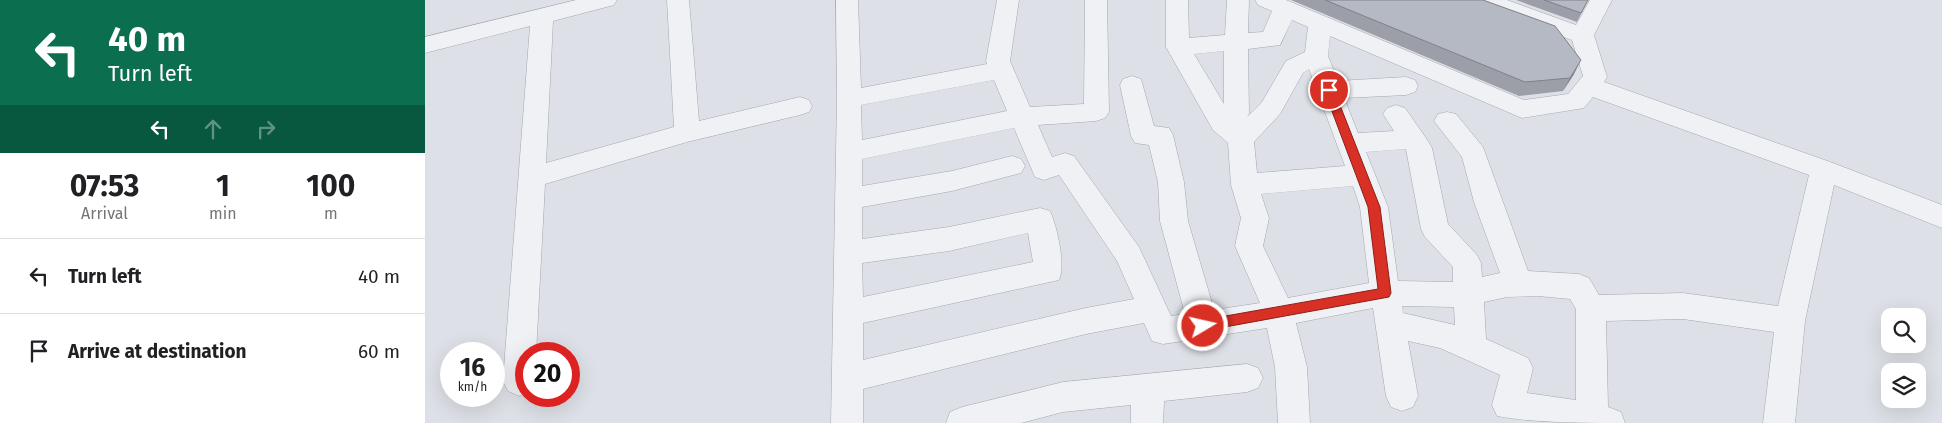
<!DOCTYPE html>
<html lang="en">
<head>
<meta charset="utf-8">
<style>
	body { margin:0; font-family:"Fira Sans",sans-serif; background:#f2f2f2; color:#202124; height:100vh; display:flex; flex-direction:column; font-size:19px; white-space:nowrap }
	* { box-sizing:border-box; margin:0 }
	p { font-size:16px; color:#757577 }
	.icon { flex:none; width:28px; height:28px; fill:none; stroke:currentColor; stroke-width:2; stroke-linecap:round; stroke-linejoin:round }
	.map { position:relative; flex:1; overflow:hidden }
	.side { display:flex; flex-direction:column; background:#fff; width:425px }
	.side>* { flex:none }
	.guide { background:#0b6e4f; color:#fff; overflow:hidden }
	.buttons { position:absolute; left:1456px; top:308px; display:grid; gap:10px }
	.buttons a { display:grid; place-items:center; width:45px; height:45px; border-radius:10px; background:#fff; box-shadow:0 5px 20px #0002; font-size:25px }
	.speed { position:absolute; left:15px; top:342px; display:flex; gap:10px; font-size:25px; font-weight:700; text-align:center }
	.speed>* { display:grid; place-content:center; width:65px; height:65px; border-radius:50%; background:#fff; box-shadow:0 5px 20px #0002; line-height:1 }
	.speed small { font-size:12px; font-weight:400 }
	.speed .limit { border:8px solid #d22; background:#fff; color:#111 }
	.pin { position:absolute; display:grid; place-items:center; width:42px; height:42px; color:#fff; margin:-21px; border:2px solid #fff; border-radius:50%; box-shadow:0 1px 5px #0007 }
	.me { position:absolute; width:55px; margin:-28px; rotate:81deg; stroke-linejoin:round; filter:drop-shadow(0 0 4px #0008) }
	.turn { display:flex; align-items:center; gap:18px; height:105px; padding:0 25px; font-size:22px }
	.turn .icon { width:65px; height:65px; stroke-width:2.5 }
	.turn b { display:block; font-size:35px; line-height:42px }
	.lanes { display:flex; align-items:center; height:48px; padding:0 25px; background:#0003; justify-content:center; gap:25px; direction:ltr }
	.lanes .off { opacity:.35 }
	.eta { display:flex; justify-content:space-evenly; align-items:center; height:85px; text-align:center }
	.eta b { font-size:30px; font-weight:700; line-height:35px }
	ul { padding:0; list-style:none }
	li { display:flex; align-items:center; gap:15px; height:75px; padding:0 25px; border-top:1px solid #e0e0e0 }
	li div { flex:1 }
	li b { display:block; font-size:19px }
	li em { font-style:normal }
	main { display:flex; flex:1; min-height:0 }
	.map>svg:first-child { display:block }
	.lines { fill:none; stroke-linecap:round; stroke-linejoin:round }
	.minor-casing { stroke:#a3a7b0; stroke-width:1 }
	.minor { fill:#f0f1f5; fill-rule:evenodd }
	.wall { fill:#9c9fa8 }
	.shaded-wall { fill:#7f8288 }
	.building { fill:#b5b9c3; stroke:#7f8288 }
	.route { fill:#d93025; stroke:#8d1f18 }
</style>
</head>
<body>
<main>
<section class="side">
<div class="guide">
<div class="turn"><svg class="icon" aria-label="left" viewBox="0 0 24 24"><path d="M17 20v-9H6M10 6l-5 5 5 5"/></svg><div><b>40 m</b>Turn left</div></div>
<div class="lanes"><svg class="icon" aria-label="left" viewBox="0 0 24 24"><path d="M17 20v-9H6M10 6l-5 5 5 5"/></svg><svg class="icon off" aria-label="ahead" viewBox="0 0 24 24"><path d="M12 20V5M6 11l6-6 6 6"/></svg><svg class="icon off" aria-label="right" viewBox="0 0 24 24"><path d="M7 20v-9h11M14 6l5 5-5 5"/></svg></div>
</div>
<div class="eta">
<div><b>07:53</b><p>Arrival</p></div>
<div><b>1</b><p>min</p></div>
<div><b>100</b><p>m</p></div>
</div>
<ul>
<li><svg class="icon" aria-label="left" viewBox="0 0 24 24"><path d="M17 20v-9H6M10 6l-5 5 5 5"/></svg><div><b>Turn left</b></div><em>40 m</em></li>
<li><svg class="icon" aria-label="arrive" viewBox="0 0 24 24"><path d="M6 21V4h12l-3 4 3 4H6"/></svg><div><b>Arrive at destination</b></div><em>60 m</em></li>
</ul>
</section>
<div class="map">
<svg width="1517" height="423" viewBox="0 0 1517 423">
	<rect width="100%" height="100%" fill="#dde0e6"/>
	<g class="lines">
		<defs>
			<g id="minor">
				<polygon points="151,0 192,0 189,5 128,21 121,163 249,127 242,0 264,0 274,121 375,97 384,100 387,106 384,112 375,115 262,142 120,184 111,354 101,354 101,393 94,396 83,391 78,381 105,26 0,53 0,37"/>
				<path d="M411,0H433L436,88L562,64L561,61L572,0H594L585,61L605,107L659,104L660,0H682L684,112L680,118L671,121L613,125L627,157L640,153L649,156L714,247L746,316L760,314L735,221L733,182L724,145L710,143L706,136L695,85L698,79L707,76L716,79L729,126L744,128L748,135L759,182L763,221L789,310L835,303L810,246L816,218L806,185L803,143L788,130L741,47V0H763L764,38L800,35L802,0H824L823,33L838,32L847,11L833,5L830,0H861L1099,100L1143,94L1158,76L1147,40L1052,5L1049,0H1082L1151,25L1165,0H1187L1169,35L1182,77L1179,82L1408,163L1517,205V228L1409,185L1380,321L1370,423H1338L1349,332L1258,319L1181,321L1183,407L1196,412L1200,423C1161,423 1108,423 1072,416L1067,405L1075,375L1015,348L983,341L993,396L988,407L977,411L966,407L961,396L948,308L871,323L882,367L885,423H853L850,367L842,328L738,344L727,341L719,323L661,334L438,389V423H406L412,99ZM867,20L883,27L880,52L861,61L837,102L822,117L824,114L823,49L855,45ZM905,36L1097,118L1159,108L1168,97L1384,175L1353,306L1258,293L1174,295L1164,278L1154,274L1103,271L1058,147L1031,114L1022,112L1013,114L1009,121L1037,157L1049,202L1075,273L1057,277L1056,263L1052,255L1023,224L1007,148L1003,141L980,108L971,105L962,108L958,114L969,131L933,133L919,98L981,95L990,92L993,86L990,80L981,77L913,81L903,56ZM799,51V104L769,54ZM884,69L920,166L832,173L829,142L855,114L878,73ZM569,80L582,111L437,140L436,105ZM589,128L610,177L619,180L634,175L692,261L709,299L661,308L438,360V323L634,280C641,265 632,226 625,211L615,208L524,227L437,239V207L527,191L596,173L600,166L596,159L587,156L527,171L437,186V159ZM981,149L996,229L1000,237L1028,267V282L973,281L963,207L941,152ZM928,186L935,207L944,283L863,298L838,246L844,218L836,194ZM603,233L608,262L438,297L437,263L524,251ZM1113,296L1145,299L1151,309V400L1102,393L1108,368L1103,358L1061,339L1059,302L1082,297ZM977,306L1029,307L1030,325L978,313Z"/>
				<polygon points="822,364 833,368 838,378 833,388 822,392 739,401 738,423 706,423 706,405 638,412 596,423 521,423 525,412 537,407 638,382"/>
			</g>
		</defs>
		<use href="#minor" class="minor-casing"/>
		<use href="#minor" class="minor"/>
	</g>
	<g class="wall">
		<polygon points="866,0 1058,0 1149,74 1138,91 1094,96"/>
		<polygon points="1091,0 1163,0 1152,22"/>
	</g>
	<polygon class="shaded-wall" points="1156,60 1149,74 1138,91 1145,78"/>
	<g class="building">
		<polygon points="900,0 1058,0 1130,26 1156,60 1145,78 1100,82"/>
		<polygon points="1119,0 1163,0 1156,13"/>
	</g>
	<polygon class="route" points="904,86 909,90 955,207 966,293 964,297 778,331 773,329 771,326 773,322 778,320 953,289 943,207 899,90"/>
</svg>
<div class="buttons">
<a><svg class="icon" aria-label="search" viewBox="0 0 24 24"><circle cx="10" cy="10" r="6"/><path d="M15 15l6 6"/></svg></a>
<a><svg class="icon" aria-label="layers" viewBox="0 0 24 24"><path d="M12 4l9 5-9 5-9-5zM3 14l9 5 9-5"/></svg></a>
</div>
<div class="speed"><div>16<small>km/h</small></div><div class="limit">20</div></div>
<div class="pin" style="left:904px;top:90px;background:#d93025"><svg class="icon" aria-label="arrive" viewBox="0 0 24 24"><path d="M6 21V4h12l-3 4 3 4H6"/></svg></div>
<svg class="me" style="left:778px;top:326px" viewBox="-20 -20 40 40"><circle r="17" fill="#d93025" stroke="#fff" stroke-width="3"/><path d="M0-11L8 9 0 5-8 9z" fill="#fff"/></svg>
</div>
</main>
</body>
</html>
